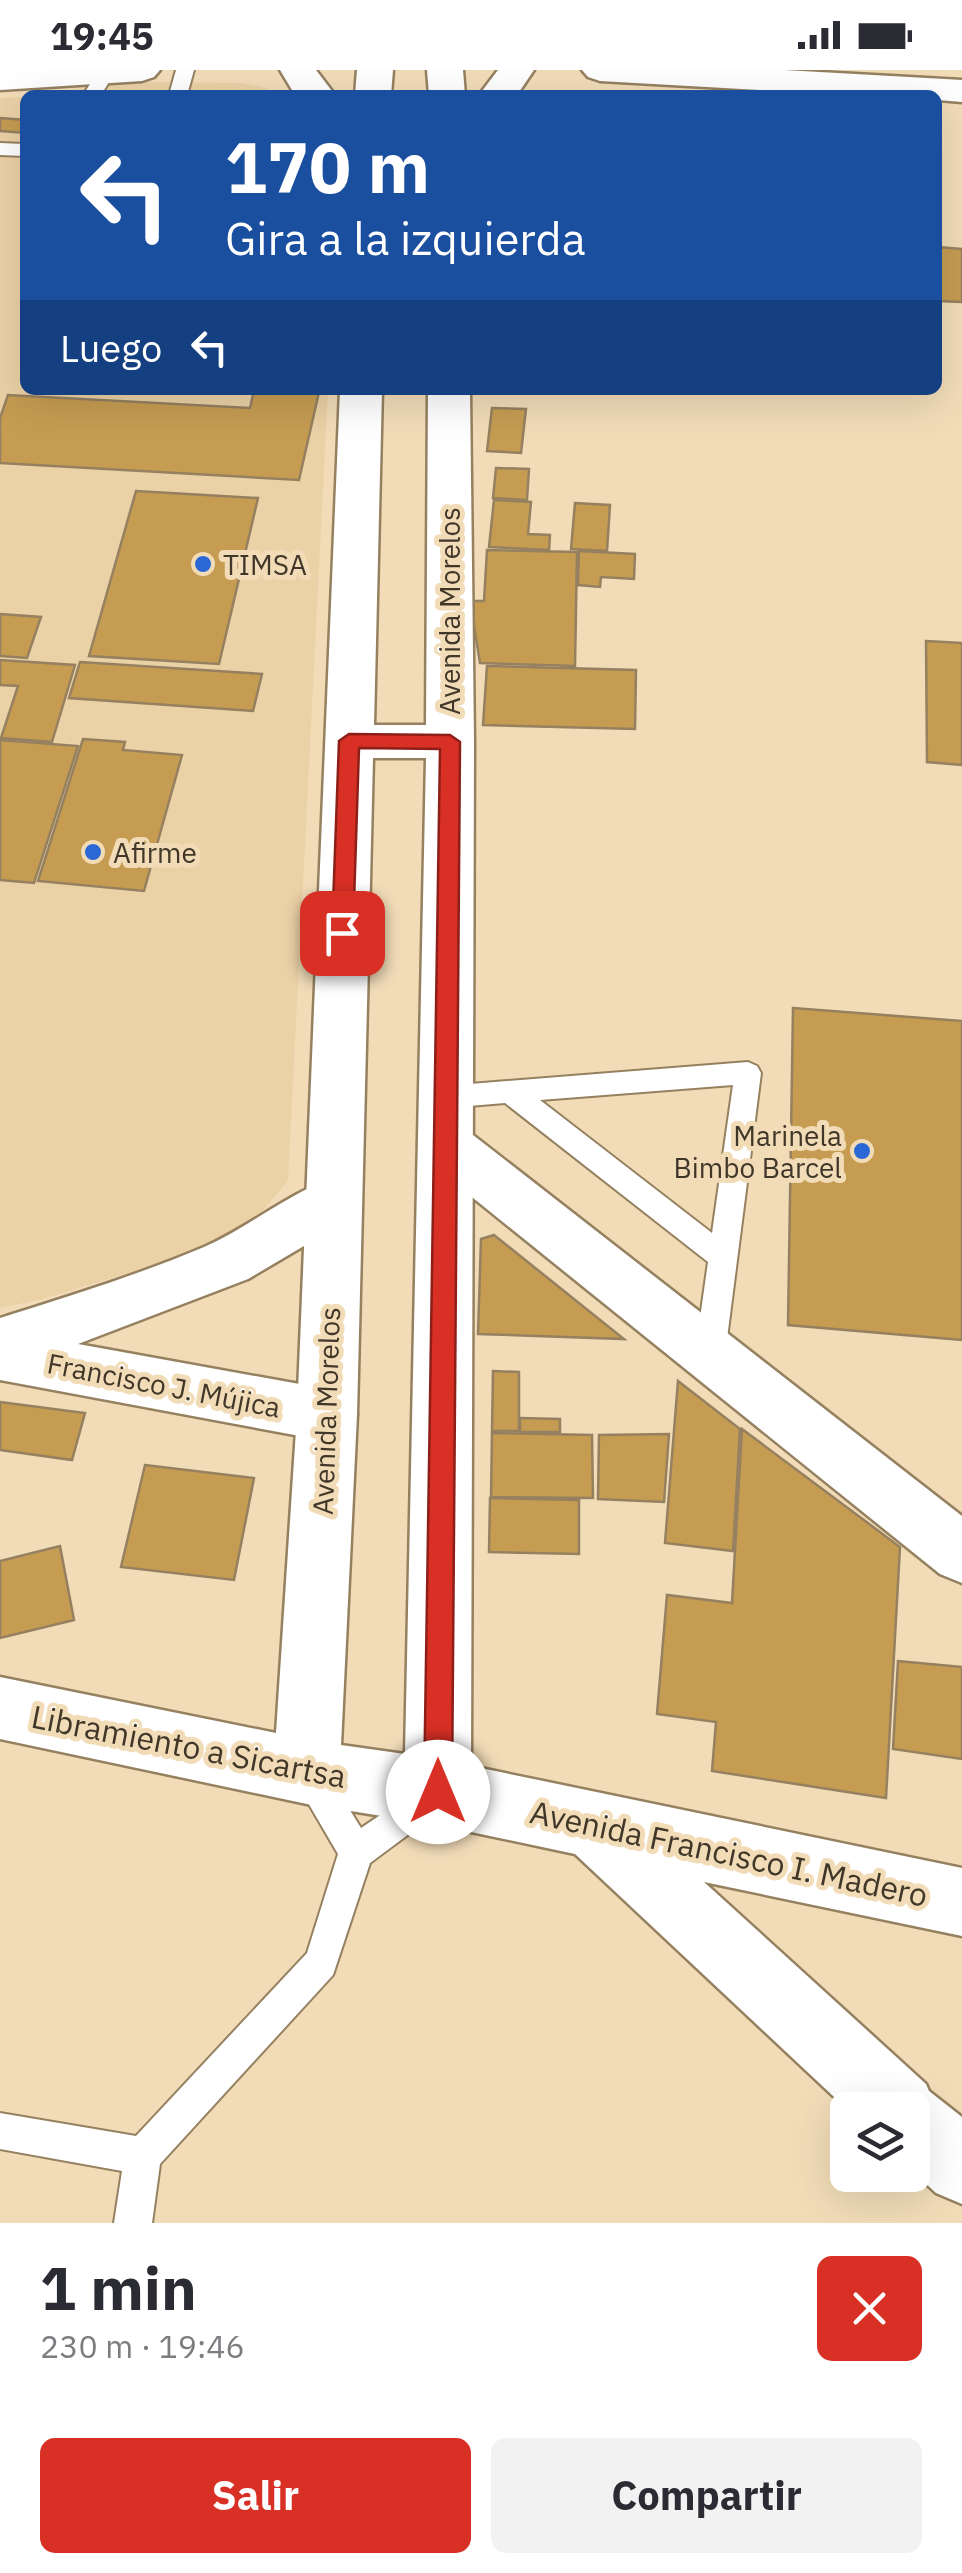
<!DOCTYPE html>
<html lang="es">
<head>
<meta charset="utf-8">
<style>
	body { margin:0; font-family:"IBM Plex Sans",sans-serif; background:#f2f2f3; color:#2b2b33; height:100vh; display:flex; flex-direction:column; font-size:38px; white-space:nowrap }
	* { box-sizing:border-box; margin:0 }
	p { font-size:32px; color:#7c7c81 }
	.icon { flex:none; width:55px; height:55px; fill:none; stroke:currentColor; stroke-width:2; stroke-linecap:round; stroke-linejoin:round }
	.map { position:relative; height:2153px; overflow:hidden }
	.sheet { display:flex; flex-direction:column; background:#fff; flex:1 }
	.sheet>* { flex:none }
	.guide { position:absolute; left:20px; top:20px; width:922px; height:305px; border-radius:15px; box-shadow:0 10px 40px #0002; background:#1a4fa0; color:#fff; overflow:hidden }
	.tools { position:absolute; left:830px; top:2022px; display:grid; gap:20px }
	.tools a { display:grid; place-items:center; width:100px; height:100px; border-radius:15px; background:#fff; box-shadow:0 10px 40px #0002; font-size:50px }
	.pin { position:absolute; display:grid; place-items:center; width:85px; height:85px; color:#fff; margin:-42px; border-radius:20px; box-shadow:0 5px 15px #0006 }
	.me { position:absolute; width:110px; margin:-55px; rotate:0deg; stroke-linejoin:round; filter:drop-shadow(0 0 8px #0008) }
	.turn { display:flex; align-items:center; gap:35px; height:210px; padding:0 40px; font-size:45px }
	.turn .icon { width:130px; height:130px; stroke-width:2.5 }
	.turn b { display:block; font-size:70px; line-height:85px }
	.then { display:flex; align-items:center; height:95px; padding:0 40px; background:#0003; gap:20px; font-size:38px }
	.round { display:grid; place-items:center; flex:none; width:105px; height:105px; border-radius:15px; background:#f2f2f3 }
	.head { display:flex; align-items:center; justify-content:space-between; height:170px; padding:0 40px }
	h1 { font-size:60px; font-weight:700; line-height:75px }
	.cta { display:flex; gap:20px; margin-top:auto; padding:20px 40px }
	.cta a { flex:1; height:115px; border-radius:15px; background:#d93025; color:#fff; font-size:40px; font-weight:700; line-height:115px; text-align:center }
	.cta a+a { background:#f2f2f3; color:#2b2b33 }
	.status { display:flex; justify-content:space-between; align-items:center; height:70px; padding:0 50px; background:#fff; direction:ltr }
	.status svg { height:28px; fill:currentColor }
	.map>svg:first-child { display:block }
	.built { fill:#ebd1a6 }
	.building { fill:#c69c52; stroke:#958160; stroke-width:2.5 }
	.lines { fill:none; stroke-linecap:round; stroke-linejoin:round }
	.lane-casing { stroke:#958160; stroke-width:4 }
	.street-casing { stroke:#958160; stroke-width:5 }
	.secondary-casing { stroke:#958160; stroke-width:5 }
	.lane { fill:#fff; fill-rule:evenodd }
	.street { fill:#fff; fill-rule:evenodd }
	.secondary { fill:#fff; fill-rule:evenodd }
	.route { fill:#d93025; stroke:#8d1f18; stroke-width:2.5 }
	.poi-dot { fill:#2968d5; stroke:#f2dcb8; stroke-width:4 }
	.labels { text-anchor:middle; dominant-baseline:central; stroke-width:10; stroke-linejoin:round; paint-order:stroke }
	.poi-label { font-size:28px; fill:#403729; stroke:#f2dcb8; text-anchor:start }
	.street-label { font-size:28px; fill:#403729; stroke:#f2dcb8 }
	.near-street-label { font-size:32px; fill:#403729; stroke:#f2dcb8 }
</style>
</head>
<body>
<div class="status"><b>19:45</b><svg viewBox="0 0 49 12"><path d="M0 12V9h3v3zM5 12V6h3v6zM10 12V3h3v9zM15 12V0h3v12zM26 1h20v11H26zM47 4h2v5h-2z"/></svg></div>
<div class="map">
<svg width="962" height="2153" viewBox="0 0 962 2153">
	<rect width="100%" height="100%" fill="#f2dcb8"/>
	<g class="built">
		<polygon points="130,12 242,13 266,18 277,25 35,25"/>
		<polygon points="25,27 25,320 328,320 288,1111 258,1146 186,1185 47,1228 0,1238 0,28"/>
	</g>
	<g class="building">
		<polygon points="0,48 25,50 25,63 0,61"/>
		<polygon points="938,177 962,179 962,232 938,231"/>
		<polygon points="254,320 319,322 299,410 0,393 0,348 8,325 250,338"/>
		<polygon points="492,338 526,339 521,383 487,381"/>
		<polygon points="496,398 529,399 527,430 493,428"/>
		<polygon points="136,421 258,428 219,594 89,586"/>
		<polygon points="494,430 531,432 528,464 550,465 549,480 489,477"/>
		<polygon points="575,433 610,435 607,481 571,479"/>
		<polygon points="487,480 577,482 575,596 480,593 470,531 484,531"/>
		<polygon points="579,481 635,484 634,509 601,507 600,517 578,515"/>
		<polygon points="0,544 41,547 27,588 0,586"/>
		<polygon points="926,571 962,573 962,695 927,692"/>
		<polygon points="0,590 75,595 52,672 1,668 18,616 0,615"/>
		<polygon points="80,592 262,604 253,641 69,628"/>
		<polygon points="487,596 636,600 635,659 483,655"/>
		<polygon points="83,669 125,672 123,680 182,685 144,821 38,811"/>
		<polygon points="0,670 78,676 34,813 0,810"/>
		<polygon points="793,938 962,951 962,1270 788,1255"/>
		<polygon points="494,1165 624,1269 478,1264 481,1169"/>
		<polygon points="493,1301 519,1302 519,1361 492,1361"/>
		<polygon points="678,1311 740,1359 733,1481 665,1473"/>
		<polygon points="0,1332 85,1343 72,1390 0,1380"/>
		<polygon points="520,1348 560,1349 560,1362 520,1362"/>
		<polygon points="742,1359 900,1477 886,1728 712,1701 716,1652 657,1644 667,1525 732,1533"/>
		<polygon points="492,1363 592,1365 593,1428 491,1427"/>
		<polygon points="669,1364 664,1432 598,1429 599,1365"/>
		<polygon points="145,1395 254,1408 234,1510 121,1497"/>
		<polygon points="490,1428 579,1430 579,1484 489,1482"/>
		<polygon points="60,1476 74,1550 0,1568 0,1491"/>
		<polygon points="898,1591 962,1597 962,1689 893,1679"/>
	</g>
	<g class="lines">
		<defs>
			<g id="lane">
				<polygon points="99,0 115,2 101,25 83,25"/>
				<polygon points="176,0 194,0 187,25 169,25"/>
				<polygon points="0,73 25,74 25,86 0,85"/>
				<path d="M748,992L757,996L761,1003L725,1284L720,1293L710,1297L700,1293L695,1284L708,1192L505,1033L445,1038L435,1035L431,1027L435,1019L445,1016ZM733,1015L712,1163L540,1030Z"/>
				<polygon points="310,1691 322,1695 361,1758 428,1713 440,1717 445,1729 440,1741 370,1793 333,1905 160,2094 152,2153 114,2153 122,2101 0,2079 0,2043 136,2066 307,1883 338,1784 293,1707 298,1695"/>
			</g>
			<g id="street">
				<polygon points="582,0 784,0 962,10 962,32 938,30 938,25 847,25 600,11 588,7"/>
				<polygon points="445,1052 464,1058 962,1446 962,1513 940,1504 426,1090 418,1074 426,1058"/>
				<path d="M333,1108L353,1115L361,1131L353,1147L248,1209L78,1274L327,1319L348,1326L357,1345L348,1364L327,1371L0,1310V1248C69,1226 138,1205 204,1177C249,1157 287,1124 333,1108Z"/>
			</g>
			<g id="secondary">
				<polygon points="0,0 160,0 154,7 142,11 0,20"/>
				<polygon points="280,0 316,0 335,25 295,25"/>
				<polygon points="357,0 393,0 391,25 355,25"/>
				<polygon points="427,0 463,0 465,25 429,25"/>
				<polygon points="498,0 534,0 517,25 479,25"/>
				<path d="M340,320H382L374,655H426L428,320H470L474,672L471,1696L962,1798V1866L704,1812L926,2014L929,2021L962,2047V2134L936,2123L912,2101V2040H848L575,1784L438,1755L307,1734L0,1669V1607L276,1663L297,1345ZM373,688H426L405,1684L341,1675L357,1345Z"/>
			</g>
		</defs>
		<use href="#lane" class="lane-casing"/>
		<use href="#street" class="street-casing"/>
		<use href="#secondary" class="secondary-casing"/>
		<use href="#lane" class="lane"/>
		<use href="#street" class="street"/>
		<use href="#secondary" class="secondary"/>
	</g>
	<polygon class="route" points="349,664 450,665 460,672 452,1722 448,1731 438,1735 428,1731 424,1722 440,679 359,678 353,863 342,871 332,863 339,671"/>
	<g class="poi-dot">
		<circle cx="203" cy="494" r="10"/>
		<circle cx="93" cy="782" r="10"/>
		<circle cx="862" cy="1081" r="10"/>
	</g>
	<g class="labels">
		<g class="poi-label">
			<text x="223" y="494">TIMSA</text>
			<text x="113" y="782">Afirme</text>
			<text x="842" y="1065" text-anchor="end">Marinela<tspan x="842" dy="32">Bimbo Barcel</tspan></text>
		</g>
		<g class="street-label">
			<text transform="translate(449 541) rotate(-90)">Avenida Morelos</text>
			<text transform="translate(164 1315) rotate(11)">Francisco J. Mújica</text>
			<text transform="translate(326 1341) rotate(-88)">Avenida Morelos</text>
		</g>
		<g class="near-street-label">
			<text transform="translate(189 1676) rotate(11)">Libramiento a Sicartsa</text>
			<text transform="translate(729 1783) rotate(12)">Avenida Francisco I. Madero</text>
		</g>
	</g>
</svg>
<div class="tools">
<a><svg class="icon" aria-label="layers" viewBox="0 0 24 24"><path d="M12 4l9 5-9 5-9-5zM3 14l9 5 9-5"/></svg></a>
</div>
<div class="pin" style="left:342px;top:863px;background:#d93025"><svg class="icon" aria-label="arrive" viewBox="0 0 24 24"><path d="M6 21V4h12l-3 4 3 4H6"/></svg></div>
<svg class="me" style="left:438px;top:1722px" viewBox="-20 -20 40 40"><circle r="19" fill="#fff"/><path d="M0-13L10 11 0 6-10 11z" fill="#d93025"/></svg>
<div class="guide">
<div class="turn"><svg class="icon" aria-label="left" viewBox="0 0 24 24"><path d="M17 20v-9H6M10 6l-5 5 5 5"/></svg><div><b>170 m</b>Gira a la izquierda</div></div>
<div class="then">Luego<svg class="icon" aria-label="left" viewBox="0 0 24 24"><path d="M17 20v-9H6M10 6l-5 5 5 5"/></svg></div>
</div>
</div>
<section class="sheet">
<div class="head"><div><h1>1 min</h1><p>230 m · 19:46</p></div><a class="round" style="background:#d93025;color:#fff"><svg class="icon" aria-label="close" viewBox="0 0 24 24"><path d="M6 6l12 12M18 6L6 18"/></svg></a></div>
<div class="cta"><a>Salir</a><a>Compartir</a></div>
</section>
</body>
</html>
